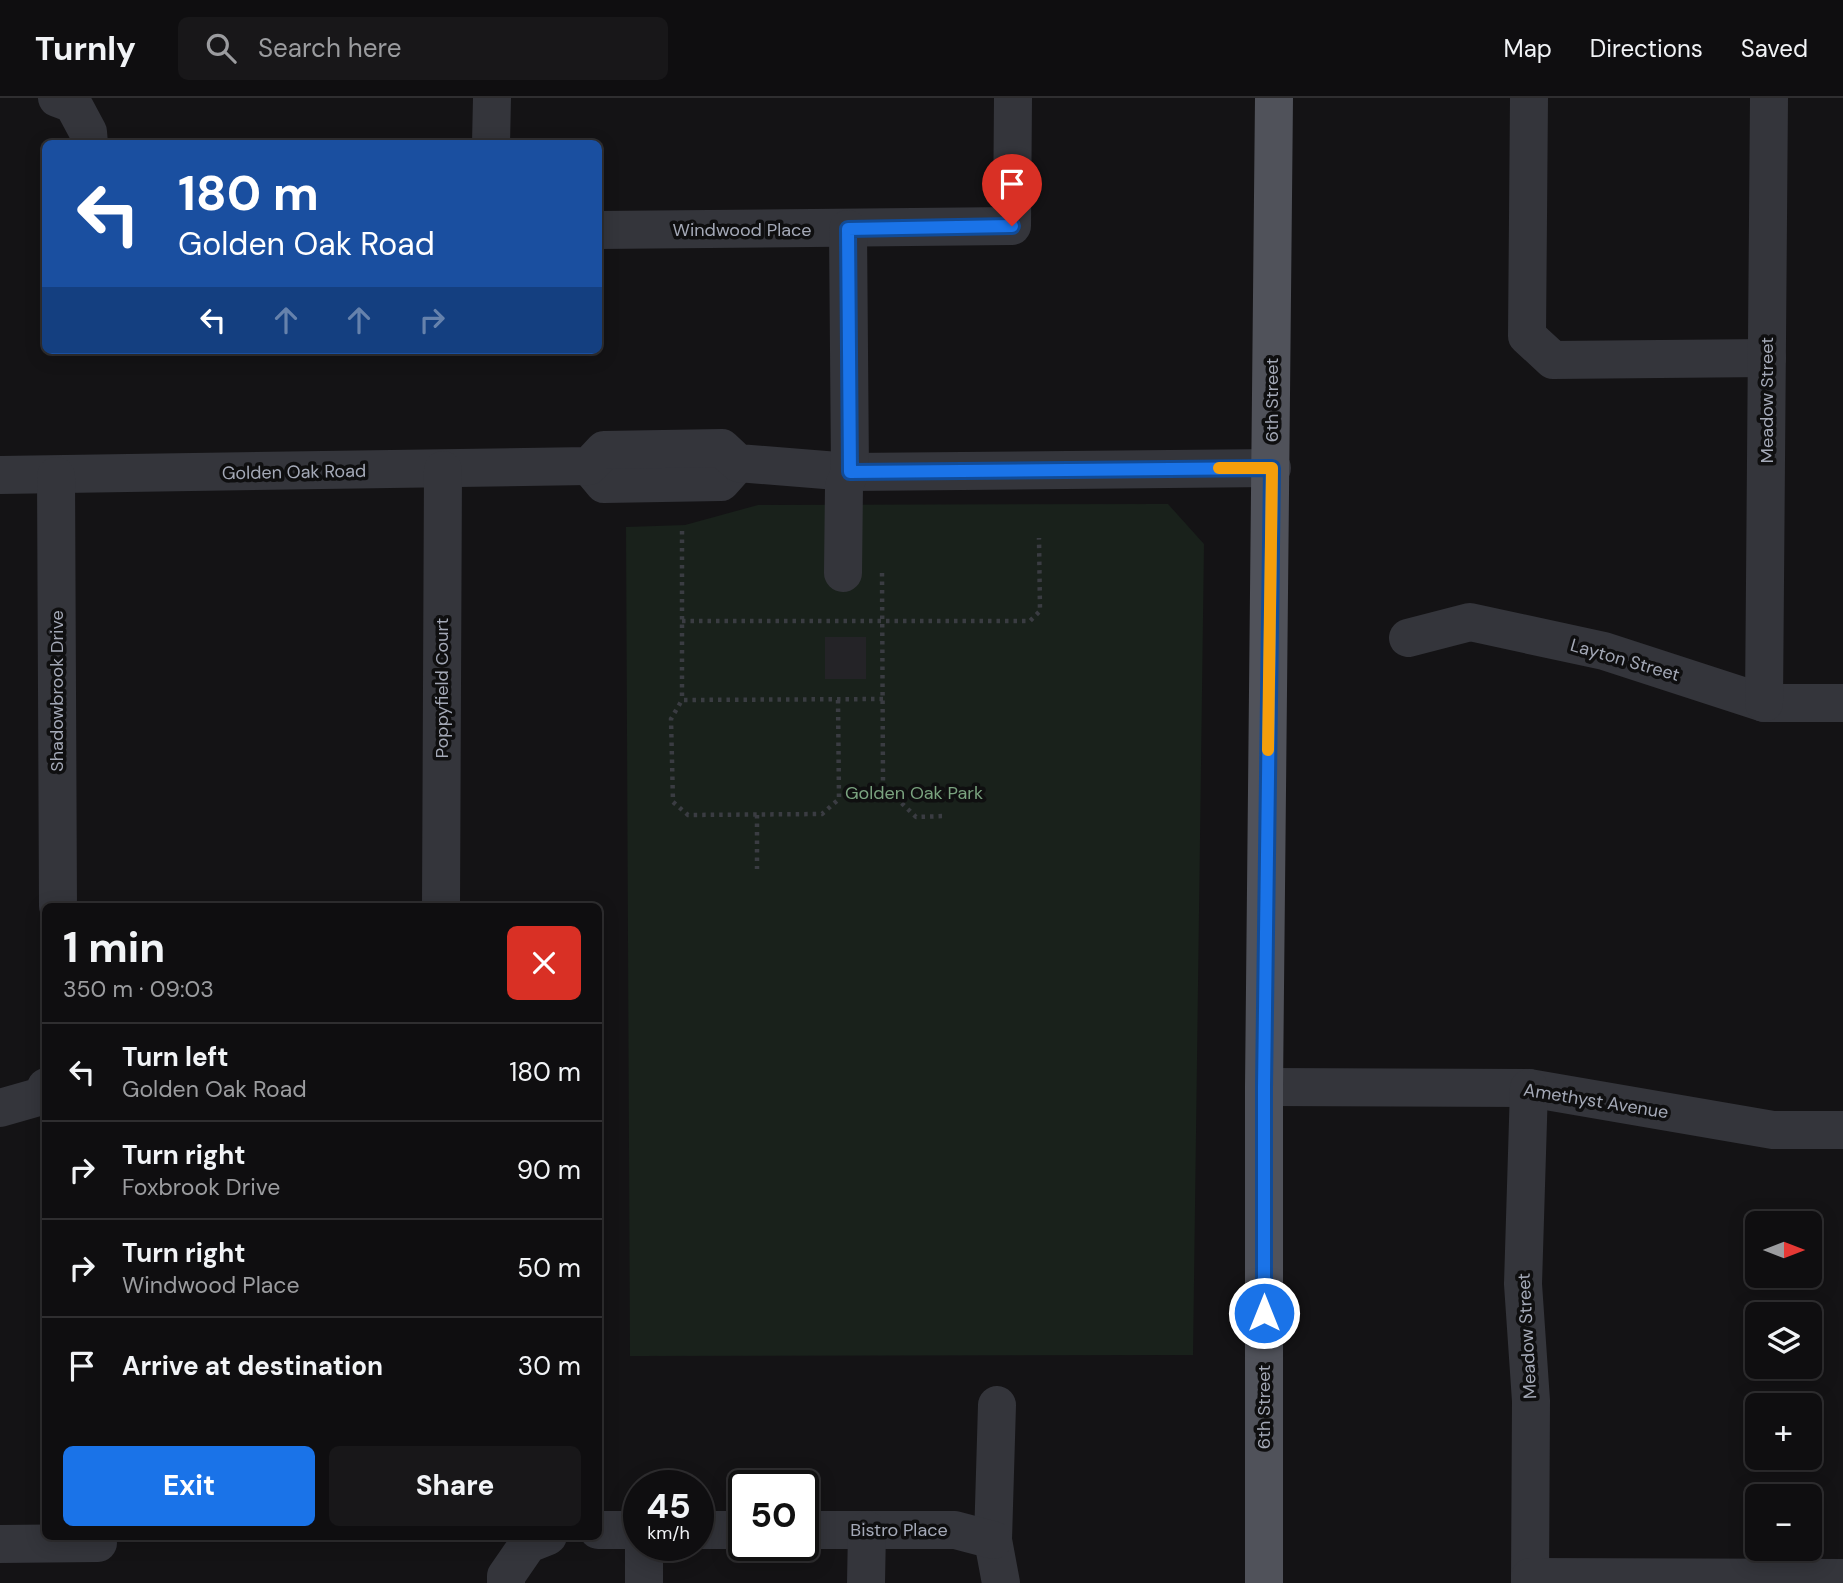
<!DOCTYPE html>
<html lang="en">
<head>
<meta charset="utf-8">
<style>
	body { margin:0; font-family:"DM Sans",sans-serif; background:#181719; color:#f1f3f6; height:100vh; display:flex; flex-direction:column; font-size:26px; white-space:nowrap }
	* { box-sizing:border-box; margin:0 }
	p { font-size:23px; color:#9b9c9f }
	.icon { flex:none; width:38px; height:38px; fill:none; stroke:currentColor; stroke-width:2; stroke-linecap:round; stroke-linejoin:round }
	.map { position:relative; flex:1; overflow:hidden }
	.drawer { position:absolute; left:42px; top:805px; width:560px; height:637px; display:flex; flex-direction:column; background:#0f0e10; border-radius:10px; box-shadow:0 4px 18px #0003,0 0 0 2px #2f2e30 }
	.drawer>* { flex:none }
	.top-card { position:absolute; left:42px; top:42px; width:560px; height:214px; border-radius:10px; box-shadow:0 4px 18px #0003,0 0 0 2px #2f2e30; background:#1a4fa0; color:#fff; overflow:hidden }
	.needle { width:46px; rotate:90deg }
	.fabs { position:absolute; left:1745px; top:1113px; display:grid; gap:14px }
	.fabs a { display:grid; place-items:center; width:77px; height:77px; border-radius:10px; background:#0f0e10; box-shadow:0 4px 18px #0003,0 0 0 2px #2f2e30; font-size:35px }
	.speed { position:absolute; left:623px; top:1372px; display:flex; gap:14px; font-size:35px; font-weight:700; text-align:center }
	.speed>* { display:grid; place-content:center; width:91px; height:91px; border-radius:50%; background:#0f0e10; box-shadow:0 4px 18px #0003,0 0 0 2px #2f2e30; line-height:1 }
	.speed small { font-size:18px; font-weight:400 }
	.speed .limit { border:4px solid #111; border-radius:10px; background:#fff; color:#111 }
	.pin { position:absolute; display:grid; place-items:center; width:60px; height:60px; color:#fff; margin:-72px -30px; border-radius:50% 50% 50% 0; rotate:-45deg; box-shadow:0 0 7px #0007 }
	.pin .icon { rotate:45deg }
	.me { position:absolute; width:77px; margin:-38px; rotate:0deg; stroke-linejoin:round; filter:drop-shadow(0 0 5px #0008) }
	.turn { display:flex; align-items:center; gap:24px; height:147px; padding:0 21px; font-size:32px }
	.turn .icon { width:91px; height:91px; stroke-width:2.5 }
	.turn b { display:block; font-size:49px; line-height:60px }
	.lanes { display:flex; align-items:center; height:66px; padding:0 21px; background:#0003; justify-content:center; gap:35px; direction:ltr }
	.lanes .off { opacity:.35 }
	.round { display:grid; place-items:center; flex:none; width:74px; height:74px; border-radius:10px; background:#181719 }
	.head { display:flex; align-items:center; justify-content:space-between; height:119px; padding:0 21px }
	h1 { font-size:42px; font-weight:700; line-height:52px }
	.cta { display:flex; gap:14px; margin-top:auto; padding:14px 21px }
	.cta a { flex:1; height:80px; border-radius:10px; background:#1a73e8; color:#fff; font-size:28px; font-weight:700; line-height:80px; text-align:center }
	.cta a+a { background:#181719; color:#f1f3f6 }
	ul { padding:0; list-style:none }
	li { display:flex; align-items:center; gap:21px; height:98px; padding:0 21px; border-top:2px solid #2f2e30 }
	li div { flex:1 }
	li b { display:block; font-size:26px }
	li em { font-style:normal }
	header { display:flex; align-items:center; gap:42px; box-sizing:border-box; height:98px; padding:0 35px; background:#0f0e10; border-bottom:2px solid #2f2e30 }
	header strong { font-size:33px }
	nav { display:flex; gap:38px; margin-inline-start:auto; font-size:24px }
	.search { width:490px; height:63px; background:#181719; display:flex; align-items:center; gap:18px; box-sizing:border-box; padding:0 24px; border-radius:10px; color:#9b9c9f; font-size:26px }
	.map>svg:first-child { display:block }
	.green { fill:#19211b }
	.building { fill:#242327 }
	.lines { fill:none; stroke-linecap:round; stroke-linejoin:round }
	.path { stroke:#3a3c42; stroke-width:4.5; stroke-dasharray:3.5 5; stroke-linecap:butt }
	.minor { stroke:#34353b; stroke-width:38 }
	.major { stroke:#50525a; stroke-width:38 }
	.route-casing { stroke:#114b97; stroke-width:18 }
	.route { stroke:#1a73e8; stroke-width:12 }
	.slow { stroke:#f59e0b; stroke-width:12 }
	.labels { text-anchor:middle; dominant-baseline:central; stroke-width:7; stroke-linejoin:round; paint-order:stroke }
	.street-label { font-size:18px; fill:#a4a9b7; stroke:#0f0f10 }
	.park-label { font-size:18px; fill:#7aa37f; stroke:#0f0f10 }
</style>
</head>
<body>
<header>
<strong>Turnly</strong>
<div class="search"><svg class="icon" aria-label="search" viewBox="0 0 24 24"><circle cx="10" cy="10" r="6"/><path d="M15 15l6 6"/></svg>Search here</div>
<nav><a>Map</a><a>Directions</a><a>Saved</a></nav>
</header>
<div class="map">
<svg width="1843" height="1485" viewBox="0 0 1843 1485">
	<rect width="100%" height="100%" fill="#141315"/>
	<polygon class="green" points="1168,406 1204,446 1193,1257 630,1258 626,429 685,427 758,407"/>
	<rect class="building" x="825" y="539" width="41" height="42"/>
	<g class="lines">
		<g class="path">
			<polyline points="682,433 682,602"/>
			<polyline points="882,475 883,687 916,719 945,718"/>
			<polyline points="682,523 1030,523 1040,513 1039,440"/>
			<polyline points="838,602 839,701 822,716 688,717 673,704 671,621 682,602 883,601"/>
			<polyline points="757,717 757,771"/>
		</g>
		<g class="minor">
			<polyline points="57,0 73,6 88,34 89,46"/>
			<polyline points="1529,0 1527,238 1553,262 1767,260"/>
			<polyline points="491,46 492,0"/>
			<polyline points="598,132 1012,128 1013,0"/>
			<polyline points="589,368 604,386 721,384 738,365"/>
			<polyline points="0,377 589,368 604,352 722,350 738,365 850,374 1272,370"/>
			<polyline points="56,378 58,808"/>
			<polyline points="843,475 844,388 850,374 848,131"/>
			<polyline points="1408,540 1470,524 1604,553 1764,605 1843,605"/>
			<polyline points="1764,605 1769,0"/>
			<polyline points="441,808 443,372"/>
			<polyline points="1264,989 1529,990 1773,1032 1843,1032"/>
			<polyline points="1529,990 1523,1186 1531,1303 1530,1485"/>
			<polyline points="0,1010 42,998 46,989"/>
			<polyline points="997,1307 993,1442 1001,1485"/>
			<polyline points="598,1432 639,1432"/>
			<polyline points="698,1432 744,1432"/>
			<polyline points="803,1432 955,1432 993,1442"/>
			<polyline points="0,1446 98,1445"/>
			<polyline points="1530,1479 1843,1480"/>
			<polyline points="506,1485 506,1478 528,1446 548,1438"/>
			<polyline points="644,1485 644,1447"/>
			<polyline points="866,1485 867,1432"/>
		</g>
		<polyline class="major" points="1264,1485 1264,989 1274,0"/>
	</g>
	<g class="lines">
		<defs>
			<polyline id="route" points="1012,128 848,131 850,374 1272,370 1264,989 1264,1215"/>
		</defs>
		<use href="#route" class="route-casing"/>
		<use href="#route" class="route"/>
		<polyline class="slow" points="1219,370 1272,370 1268,652"/>
	</g>
	<g class="labels">
		<g class="street-label">
			<text x="742" y="132">Windwood Place</text>
			<text transform="translate(1272 302) rotate(-90)">6th Street</text>
			<text transform="translate(1767 302) rotate(-90)">Meadow Street</text>
			<text transform="translate(294 374) rotate(-1)">Golden Oak Road</text>
			<text transform="translate(1625 562) rotate(16)">Layton Street</text>
			<text transform="translate(442 590) rotate(-90)">Poppyfield Court</text>
			<text transform="translate(57 593) rotate(-90)">Shadowbrook Drive</text>
			<text transform="translate(1596 1003) rotate(9)">Amethyst Avenue</text>
			<text transform="translate(1527 1238) rotate(-93)">Meadow Street</text>
			<text transform="translate(1264 1309) rotate(-90)">6th Street</text>
			<text x="899" y="1432">Bistro Place</text>
		</g>
		<g class="park-label">
			<text x="914" y="695">Golden Oak Park</text>
		</g>
	</g>
</svg>
<div class="fabs">
<a><svg class="needle" viewBox="-14 -14 28 28"><path d="M0-13l5 13h-10z" fill="#e53935"/><path d="M0 13l5-13h-10z" fill="#9b9c9f"/></svg></a>
<a><svg class="icon" aria-label="layers" viewBox="0 0 24 24"><path d="M12 4l9 5-9 5-9-5zM3 14l9 5 9-5"/></svg></a>
<a>+</a>
<a>−</a>
</div>
<div class="speed"><div>45<small>km/h</small></div><div class="limit">50</div></div>
<div class="pin" style="left:1012px;top:128px;background:#d93025"><svg class="icon" aria-label="arrive" viewBox="0 0 24 24"><path d="M6 21V4h12l-3 4 3 4H6"/></svg></div>
<svg class="me" style="left:1264px;top:1215px" viewBox="-20 -20 40 40"><circle r="17" fill="#1a73e8" stroke="#fff" stroke-width="3"/><path d="M0-11L8 9 0 5-8 9z" fill="#fff"/></svg>
<div class="top-card">
<div class="turn"><svg class="icon" aria-label="left" viewBox="0 0 24 24"><path d="M17 20v-9H6M10 6l-5 5 5 5"/></svg><div><b>180 m</b>Golden Oak Road</div></div>
<div class="lanes"><svg class="icon" aria-label="left" viewBox="0 0 24 24"><path d="M17 20v-9H6M10 6l-5 5 5 5"/></svg><svg class="icon off" aria-label="ahead" viewBox="0 0 24 24"><path d="M12 20V5M6 11l6-6 6 6"/></svg><svg class="icon off" aria-label="ahead" viewBox="0 0 24 24"><path d="M12 20V5M6 11l6-6 6 6"/></svg><svg class="icon off" aria-label="right" viewBox="0 0 24 24"><path d="M7 20v-9h11M14 6l5 5-5 5"/></svg></div>
</div>
<section class="drawer">
<div class="head"><div><h1>1 min</h1><p>350 m · 09:03</p></div><a class="round" style="background:#d93025;color:#fff"><svg class="icon" aria-label="close" viewBox="0 0 24 24"><path d="M6 6l12 12M18 6L6 18"/></svg></a></div>
<ul>
<li><svg class="icon" aria-label="left" viewBox="0 0 24 24"><path d="M17 20v-9H6M10 6l-5 5 5 5"/></svg><div><b>Turn left</b><p>Golden Oak Road</p></div><em>180 m</em></li>
<li><svg class="icon" aria-label="right" viewBox="0 0 24 24"><path d="M7 20v-9h11M14 6l5 5-5 5"/></svg><div><b>Turn right</b><p>Foxbrook Drive</p></div><em>90 m</em></li>
<li><svg class="icon" aria-label="right" viewBox="0 0 24 24"><path d="M7 20v-9h11M14 6l5 5-5 5"/></svg><div><b>Turn right</b><p>Windwood Place</p></div><em>50 m</em></li>
<li><svg class="icon" aria-label="arrive" viewBox="0 0 24 24"><path d="M6 21V4h12l-3 4 3 4H6"/></svg><div><b>Arrive at destination</b></div><em>30 m</em></li>
</ul>
<div class="cta"><a>Exit</a><a>Share</a></div>
</section>
</div>
</body>
</html>
